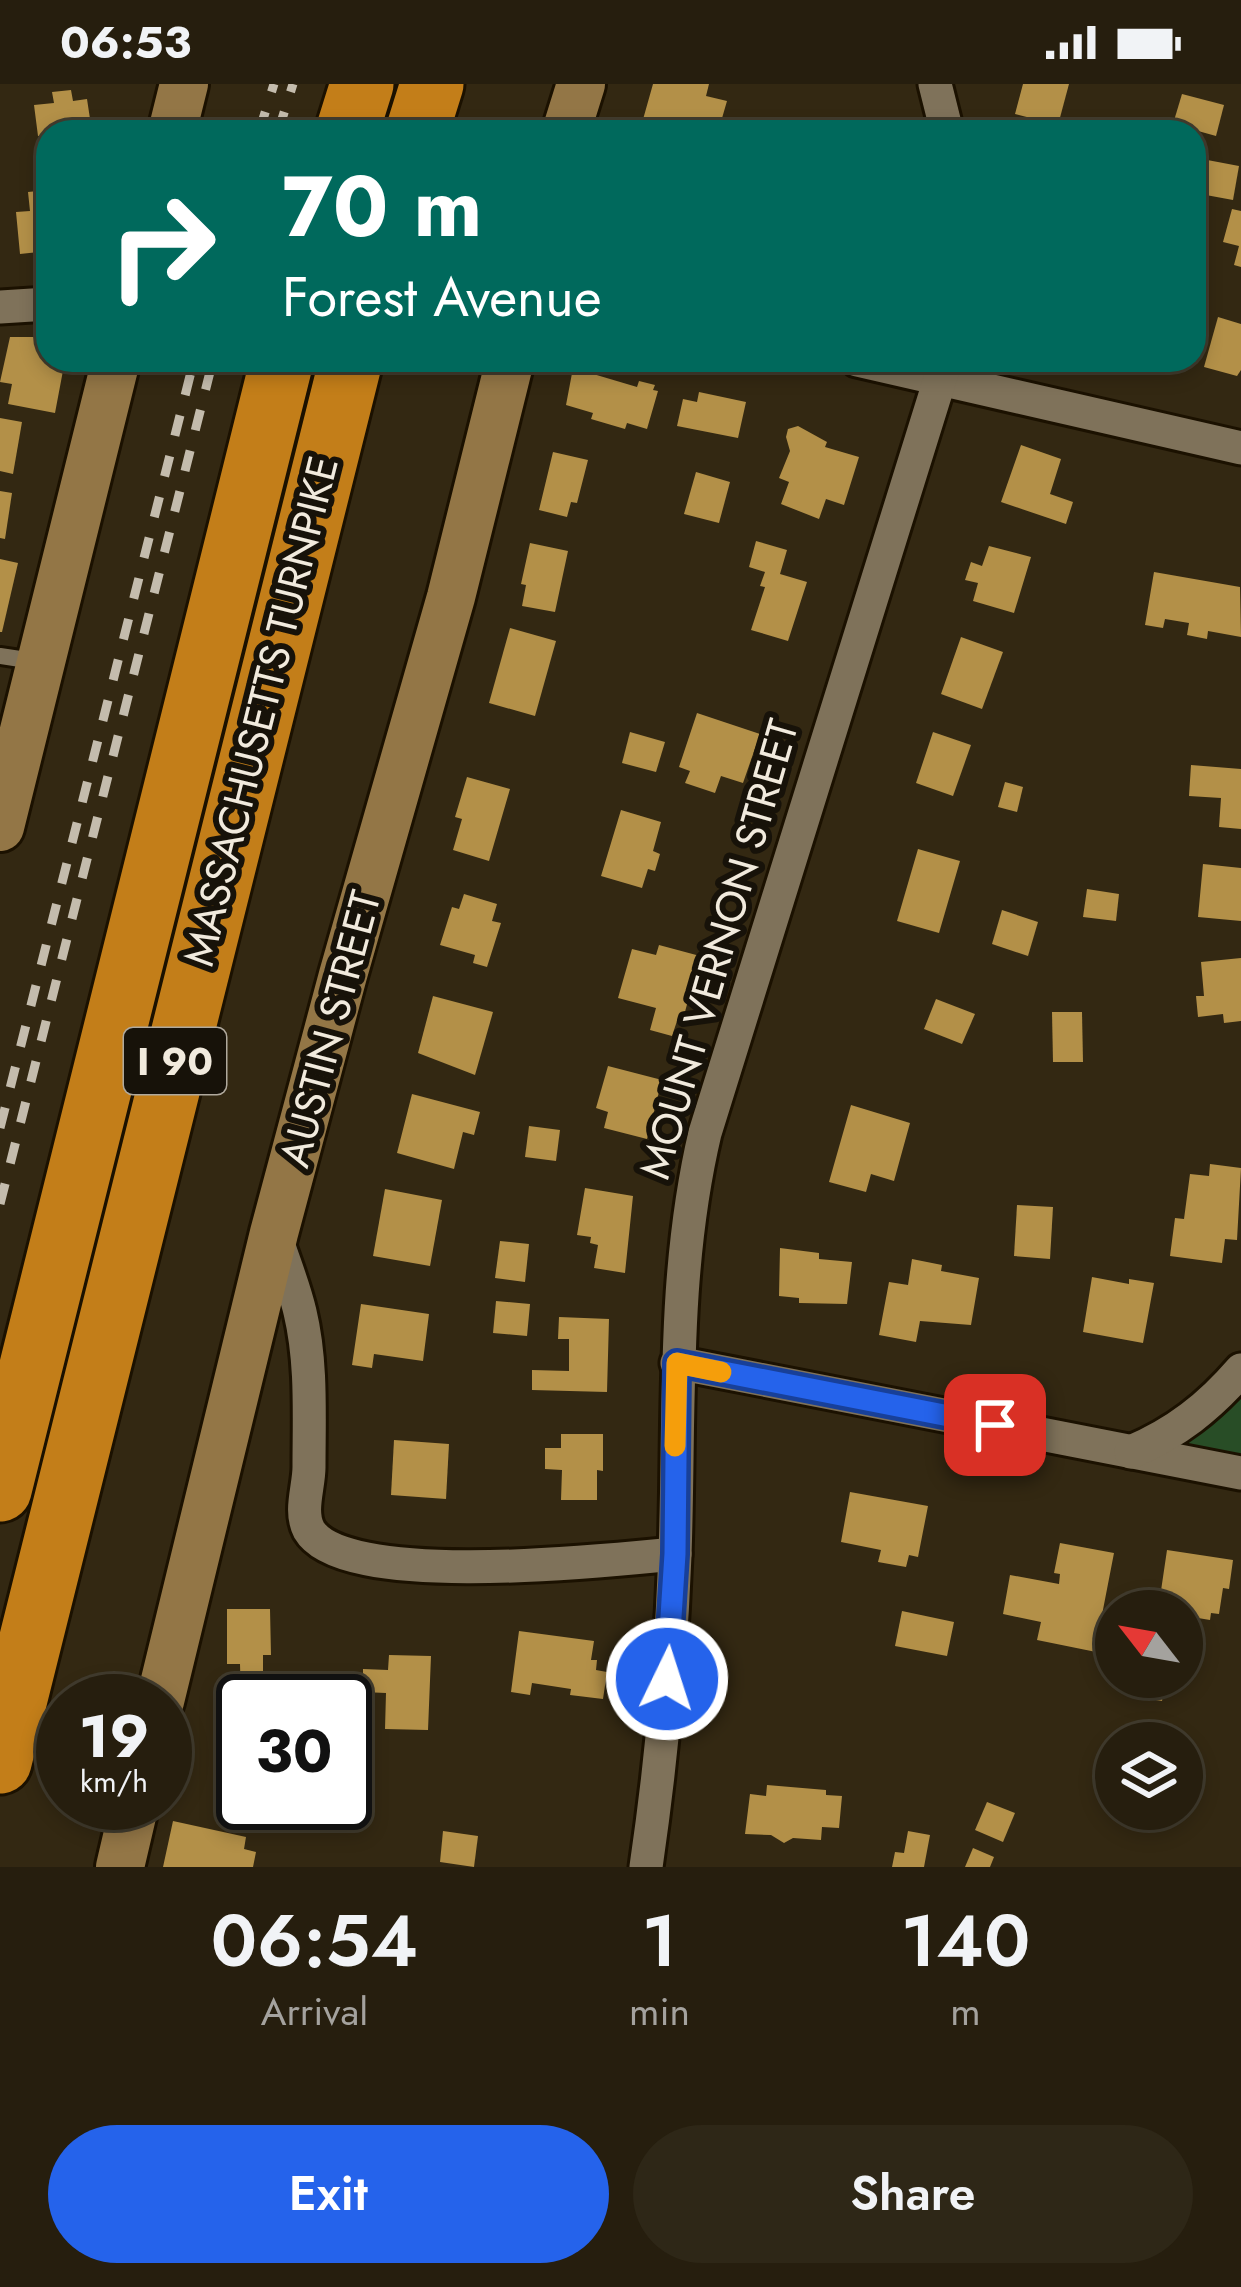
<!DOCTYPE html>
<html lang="en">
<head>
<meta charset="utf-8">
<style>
	body { margin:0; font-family:Jost,sans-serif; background:#2e2717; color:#f1f3f6; height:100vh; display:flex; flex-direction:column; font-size:45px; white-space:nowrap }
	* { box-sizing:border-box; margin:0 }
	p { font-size:39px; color:#a4a29e }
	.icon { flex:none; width:66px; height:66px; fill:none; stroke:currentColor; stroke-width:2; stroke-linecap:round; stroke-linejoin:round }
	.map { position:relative; height:1783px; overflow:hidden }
	.side { display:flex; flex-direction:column; background:#261e0e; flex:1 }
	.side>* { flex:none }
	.hud { position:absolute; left:36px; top:36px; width:1170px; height:252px; border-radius:36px; box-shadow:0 6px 18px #0003,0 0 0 3px #423c2e; background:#00695c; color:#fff; overflow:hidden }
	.needle { width:78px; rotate:301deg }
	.controls { position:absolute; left:1095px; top:1506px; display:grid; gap:24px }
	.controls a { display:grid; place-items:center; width:108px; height:108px; border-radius:50%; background:#261e0e; box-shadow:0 6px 18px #0003,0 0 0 3px #423c2e; font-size:60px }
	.speed { position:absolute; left:36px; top:1590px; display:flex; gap:24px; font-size:60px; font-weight:700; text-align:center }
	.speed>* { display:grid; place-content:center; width:156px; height:156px; border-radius:50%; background:#261e0e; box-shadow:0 6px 18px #0003,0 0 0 3px #423c2e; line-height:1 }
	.speed small { font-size:30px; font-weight:400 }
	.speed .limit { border:6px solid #111; border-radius:18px; background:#fff; color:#111 }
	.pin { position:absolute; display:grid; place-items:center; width:102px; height:102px; color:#fff; margin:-51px; border-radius:24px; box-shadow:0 6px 18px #0006 }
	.me { position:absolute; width:132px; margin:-66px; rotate:4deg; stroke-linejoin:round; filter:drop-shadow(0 0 9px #0008) }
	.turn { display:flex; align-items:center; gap:42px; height:252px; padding:0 48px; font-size:54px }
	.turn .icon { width:156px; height:156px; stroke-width:2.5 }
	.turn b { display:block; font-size:84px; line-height:102px }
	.eta { display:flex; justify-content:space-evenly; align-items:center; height:204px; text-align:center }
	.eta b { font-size:72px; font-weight:600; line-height:84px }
	.primary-button { display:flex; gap:24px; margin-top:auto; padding:24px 48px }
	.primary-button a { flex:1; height:138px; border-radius:72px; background:#2563eb; color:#fff; font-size:48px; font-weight:600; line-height:138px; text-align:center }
	.primary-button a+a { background:#2e2717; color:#f1f3f6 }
	.status { display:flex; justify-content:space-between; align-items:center; height:84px; padding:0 60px; background:#261e0e; direction:ltr }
	.status svg { height:33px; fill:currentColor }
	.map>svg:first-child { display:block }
	.green { fill:#284d26 }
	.building { fill:#b39048 }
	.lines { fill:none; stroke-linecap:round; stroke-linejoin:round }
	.service-casing { stroke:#1b1100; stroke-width:22 }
	.minor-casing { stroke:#1b1100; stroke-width:39 }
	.secondary-casing { stroke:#1b1100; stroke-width:54 }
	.motorway-casing { stroke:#1b1100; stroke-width:69 }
	.service { stroke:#7f725a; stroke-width:16 }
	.minor { stroke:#7f725a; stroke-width:33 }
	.secondary { stroke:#937646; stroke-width:48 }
	.motorway { stroke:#c37e19; stroke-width:63 }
	.rail { stroke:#c4bcad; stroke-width:9; stroke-dasharray:21 21; stroke-linecap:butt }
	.route-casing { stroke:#184099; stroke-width:30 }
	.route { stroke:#2563eb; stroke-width:21 }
	.slow { stroke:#f59e0b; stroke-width:21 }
	.labels { text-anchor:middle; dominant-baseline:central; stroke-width:12; stroke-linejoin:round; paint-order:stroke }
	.shield { fill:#171209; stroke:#b0a99d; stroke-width:3 }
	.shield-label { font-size:39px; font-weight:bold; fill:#f1eadd }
	.street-label { font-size:42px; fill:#f1eadd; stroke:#171209 }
</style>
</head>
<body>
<div class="status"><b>06:53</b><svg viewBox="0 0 49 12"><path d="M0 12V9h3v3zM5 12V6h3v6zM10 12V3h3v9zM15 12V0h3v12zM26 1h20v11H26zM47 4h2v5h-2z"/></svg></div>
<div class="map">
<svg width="1241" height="1783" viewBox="0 0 1241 1783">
	<rect width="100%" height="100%" fill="#332812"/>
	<polygon class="green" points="1241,1286 1241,1389 1165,1354"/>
	<g class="building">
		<polygon points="653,0 709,0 706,12 727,17 718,48 673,48 642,39"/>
		<polygon points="1023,0 1069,0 1058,41 1015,30"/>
		<polygon points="71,6 73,17 87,15 92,48 38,52 34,21 54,19 52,8"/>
		<polygon points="1182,10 1224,21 1216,52 1173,40"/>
		<polygon points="1202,75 1239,82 1233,116 1195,109"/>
		<polygon points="48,106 48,167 20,170 16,128 30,127 28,108"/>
		<polygon points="1232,125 1241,127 1241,183 1234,181 1239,162 1223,158"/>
		<polygon points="1218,233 1241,240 1241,286 1237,292 1204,283"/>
		<polygon points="10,253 48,253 48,276 65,276 55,329 8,320 12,300 0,298"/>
		<polygon points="573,284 637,303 639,297 655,301 653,306 658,307 647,345 627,339 625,345 591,335 593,329 566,321"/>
		<polygon points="699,308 746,318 738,354 677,342 683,315 697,318"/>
		<polygon points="0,334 22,338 13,390 0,387"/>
		<polygon points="798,342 827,358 825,363 859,373 844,421 826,415 819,435 781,420 789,398 779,394 790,367 786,353 788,345"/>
		<polygon points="1021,361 1061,375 1050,410 1073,418 1066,440 1001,418"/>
		<polygon points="553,368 588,376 577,419 571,418 567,433 539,426"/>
		<polygon points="696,388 730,398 719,439 684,430"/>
		<polygon points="0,407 12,409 5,455 0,454"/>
		<polygon points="756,457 787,466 780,490 807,498 788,557 751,546 765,503 760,502 765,488 749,483"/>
		<polygon points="530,459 568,467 555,528 522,522 526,501 521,500"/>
		<polygon points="989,462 1031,473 1014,529 973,517 978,499 965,496 971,478 982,482"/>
		<polygon points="0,475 18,479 2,548 0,548"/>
		<polygon points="1154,488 1240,503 1241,553 1208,547 1207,555 1187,551 1189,539 1165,535 1163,544 1145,541"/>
		<polygon points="510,544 556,557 535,632 489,619"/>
		<polygon points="961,553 1003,568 982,625 941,610"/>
		<polygon points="697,629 760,650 743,699 721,692 715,709 685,699 690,687 679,683"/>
		<polygon points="630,648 665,658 656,688 622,679"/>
		<polygon points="933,648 971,661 953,712 916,699"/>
		<polygon points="1191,681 1241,685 1241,745 1219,743 1221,714 1189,712"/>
		<polygon points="467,693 510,705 489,777 453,766 462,735 455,733"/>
		<polygon points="1005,698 1023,703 1017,728 998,723"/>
		<polygon points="621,726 661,738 653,767 660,770 655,787 648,785 642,804 601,792"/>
		<polygon points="918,765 960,777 939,849 897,837"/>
		<polygon points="1203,780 1241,784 1241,837 1198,833"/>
		<polygon points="1087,805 1119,810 1116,837 1083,833"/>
		<polygon points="464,810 497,820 492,837 501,839 487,883 473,879 475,871 440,861 452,823 459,825"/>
		<polygon points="1002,826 1038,838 1028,872 992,860"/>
		<polygon points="659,861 700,872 682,939 677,937 672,952 650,946 656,924 618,914 632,865 656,871"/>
		<polygon points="1241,874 1241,937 1224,939 1223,930 1198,933 1196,912 1204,912 1201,878"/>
		<polygon points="433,912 493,928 475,991 418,969"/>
		<polygon points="936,915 975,930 962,960 924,945"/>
		<polygon points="1052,928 1082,928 1083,978 1053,978"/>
		<polygon points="608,982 662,996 647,1055 604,1044 608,1028 596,1024"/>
		<polygon points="412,1010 480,1028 474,1051 463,1048 454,1085 397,1069"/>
		<polygon points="851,1021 910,1039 894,1097 871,1090 866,1108 829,1098"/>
		<polygon points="529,1042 560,1046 556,1077 525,1073"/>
		<polygon points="1210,1080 1241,1084 1237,1156 1225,1155 1222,1179 1170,1172 1175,1134 1184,1135 1190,1090 1209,1092"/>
		<polygon points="585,1104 633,1112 625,1189 594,1184 598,1161 590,1159 591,1153 577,1151"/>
		<polygon points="385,1105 442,1116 430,1182 373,1172"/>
		<polygon points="1017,1121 1053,1123 1050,1175 1014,1172"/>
		<polygon points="500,1157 529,1160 525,1198 495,1194"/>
		<polygon points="780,1164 819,1169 819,1175 852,1178 847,1220 799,1219 799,1214 779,1212"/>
		<polygon points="912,1175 942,1181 941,1187 979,1194 971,1241 920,1237 916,1258 879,1251 889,1198 908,1201"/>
		<polygon points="1092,1193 1129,1200 1129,1195 1154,1199 1143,1259 1083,1248"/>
		<polygon points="496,1217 530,1220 527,1252 493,1249"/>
		<polygon points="361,1220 429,1230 423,1277 374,1270 372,1284 352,1281"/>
		<polygon points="559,1233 609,1235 607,1308 532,1306 532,1286 569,1287 569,1255 558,1255"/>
		<polygon points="561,1350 603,1350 603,1387 597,1386 597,1416 561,1416 562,1386 545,1385 545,1364 561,1364"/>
		<polygon points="394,1356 449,1360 446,1415 391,1411"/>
		<polygon points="850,1408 928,1422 918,1473 909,1471 906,1483 878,1478 881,1466 841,1458"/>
		<polygon points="1060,1459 1114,1469 1101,1536 1108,1537 1101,1569 1037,1556 1041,1538 1003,1530 1010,1491 1059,1500 1060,1490 1054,1489"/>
		<polygon points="1167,1466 1233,1476 1229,1505 1223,1504 1219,1530 1211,1529 1210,1536 1198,1534 1195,1586 1182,1583 1182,1527 1158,1527"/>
		<polygon points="227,1525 270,1525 271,1571 263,1571 263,1617 241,1617 240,1580 227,1580"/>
		<polygon points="902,1527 954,1538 947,1572 895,1562"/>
		<polygon points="519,1547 594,1557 591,1576 597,1576 596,1586 607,1588 603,1615 570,1611 571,1605 532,1599 530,1611 511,1608"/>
		<polygon points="389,1571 431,1572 428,1646 385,1645 386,1609 363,1608 363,1585 388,1586"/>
		<polygon points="1131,1593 1166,1593 1162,1617 1128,1612"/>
		<polygon points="767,1701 826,1706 826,1711 842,1712 839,1744 822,1743 821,1756 793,1754 784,1759 771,1751 745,1750 750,1710 766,1712"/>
		<polygon points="987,1718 1015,1729 1003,1758 975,1746"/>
		<polygon points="173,1737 246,1753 244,1765 256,1768 253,1783 163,1783"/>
		<polygon points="443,1747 478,1752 474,1783 440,1778"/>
		<polygon points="908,1747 930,1751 924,1783 892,1783 895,1768 904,1769"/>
		<polygon points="973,1764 994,1773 990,1783 965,1783"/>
	</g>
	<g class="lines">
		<defs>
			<polyline id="service" points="0,572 40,578"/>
			<g id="minor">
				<polyline points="935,0 947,48"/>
				<polyline points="0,223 48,220"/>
				<polyline points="857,276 1241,364"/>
				<path d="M275,1150C283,1176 294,1202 300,1228C312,1278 309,1332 309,1383C309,1403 299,1427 309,1446C344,1506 611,1476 675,1470"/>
				<polyline points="677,1279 1241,1389"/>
				<path d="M1131,1368C1176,1349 1209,1323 1241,1286"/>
				<path d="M646,1783C661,1680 671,1575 675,1471C680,1329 672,1189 705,1049L946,276"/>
			</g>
			<g id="secondary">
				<polyline points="172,48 184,0"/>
				<polyline points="566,48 581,0"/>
				<polyline points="0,743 116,276"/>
				<polyline points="160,1617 274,1149 343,891 451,513 510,276"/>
				<polyline points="120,1783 135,1719"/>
			</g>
			<g id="motorway">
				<polyline points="347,48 362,0"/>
				<polyline points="417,48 432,0"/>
				<polyline points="0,1406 282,276"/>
				<polyline points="0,1678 351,276"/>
			</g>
		</defs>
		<use href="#service" class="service-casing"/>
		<use href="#minor" class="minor-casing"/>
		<use href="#secondary" class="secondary-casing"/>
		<use href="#motorway" class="motorway-casing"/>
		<use href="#service" class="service"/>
		<use href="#minor" class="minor"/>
		<use href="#secondary" class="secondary"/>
		<use href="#motorway" class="motorway"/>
		<g class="rail">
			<polyline points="259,48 274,0"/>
			<polyline points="278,48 293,0"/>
			<polyline points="0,1044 194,276"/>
			<polyline points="0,1120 213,276"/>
		</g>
	</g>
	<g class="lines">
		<defs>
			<polyline id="route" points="667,1595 675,1470 677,1279 995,1341"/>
		</defs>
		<use href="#route" class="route-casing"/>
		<use href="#route" class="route"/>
		<polyline class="slow" points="675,1362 677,1279 721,1288"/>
	</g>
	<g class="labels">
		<rect class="shield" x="124" y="944" width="102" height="66" rx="9"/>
		<g class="shield-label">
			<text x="175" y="977">I 90</text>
		</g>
		<g class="street-label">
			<text transform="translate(261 627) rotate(-76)">MASSACHUSETTS TURNPIKE</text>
			<text transform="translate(719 865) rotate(-74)">MOUNT VERNON STREET</text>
			<text transform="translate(330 945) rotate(-75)">AUSTIN STREET</text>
		</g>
	</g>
</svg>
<div class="controls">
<a><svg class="needle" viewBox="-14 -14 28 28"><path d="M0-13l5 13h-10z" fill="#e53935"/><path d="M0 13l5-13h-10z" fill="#a4a29e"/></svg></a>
<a><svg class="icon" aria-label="layers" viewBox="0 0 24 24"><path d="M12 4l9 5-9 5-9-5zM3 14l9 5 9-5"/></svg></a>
</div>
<div class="speed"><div>19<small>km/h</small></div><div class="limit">30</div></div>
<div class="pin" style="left:995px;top:1341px;background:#d93025"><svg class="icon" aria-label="arrive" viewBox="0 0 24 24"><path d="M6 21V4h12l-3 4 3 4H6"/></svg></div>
<svg class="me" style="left:667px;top:1595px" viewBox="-20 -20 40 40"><circle r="17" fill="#2563eb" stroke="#fff" stroke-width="3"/><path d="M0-11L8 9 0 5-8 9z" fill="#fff"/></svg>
<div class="hud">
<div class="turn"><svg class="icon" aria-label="right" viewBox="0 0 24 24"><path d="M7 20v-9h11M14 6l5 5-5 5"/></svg><div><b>70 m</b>Forest Avenue</div></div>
</div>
</div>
<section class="side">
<div class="eta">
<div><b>06:54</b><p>Arrival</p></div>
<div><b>1</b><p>min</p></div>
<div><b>140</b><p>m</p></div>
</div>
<div class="primary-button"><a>Exit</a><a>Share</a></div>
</section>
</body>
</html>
